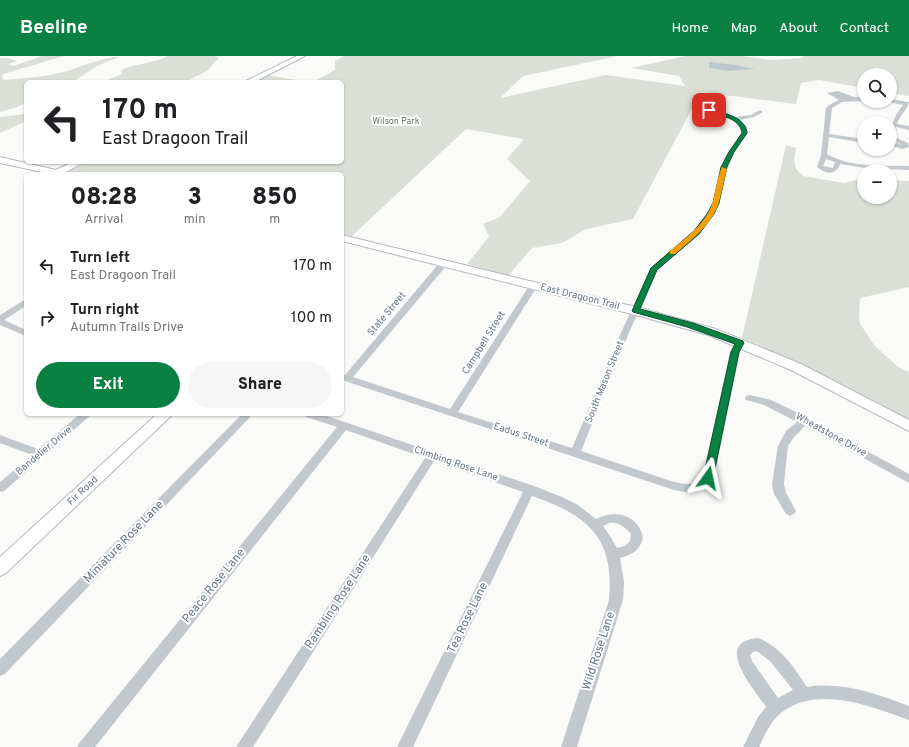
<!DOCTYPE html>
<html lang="en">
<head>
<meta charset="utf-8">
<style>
	body { margin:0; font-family:Overpass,sans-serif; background:#f6f6f6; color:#202124; height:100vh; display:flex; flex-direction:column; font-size:15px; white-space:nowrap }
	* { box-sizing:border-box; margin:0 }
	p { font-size:13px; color:#757577 }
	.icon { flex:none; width:22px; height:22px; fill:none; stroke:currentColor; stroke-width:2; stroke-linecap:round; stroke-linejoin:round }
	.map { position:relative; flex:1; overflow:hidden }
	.details { position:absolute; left:24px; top:116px; width:320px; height:244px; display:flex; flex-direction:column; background:#fff; border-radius:6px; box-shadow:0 1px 3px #0004 }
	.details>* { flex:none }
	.guide { position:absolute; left:24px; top:24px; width:320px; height:84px; border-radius:6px; box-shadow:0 1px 3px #0004; background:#fff; color:#202124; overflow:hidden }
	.tools { position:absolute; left:857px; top:12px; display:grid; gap:8px }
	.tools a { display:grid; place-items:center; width:40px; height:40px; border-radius:50%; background:#fff; box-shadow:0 1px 3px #0004; font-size:20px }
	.pin { position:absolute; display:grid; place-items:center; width:34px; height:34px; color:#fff; margin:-17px; border-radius:8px; box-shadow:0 2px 6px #0006 }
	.me { position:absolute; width:44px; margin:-22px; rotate:12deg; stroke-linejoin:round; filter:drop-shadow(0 0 3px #0008) }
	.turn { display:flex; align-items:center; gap:14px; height:84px; padding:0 12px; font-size:18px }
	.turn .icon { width:52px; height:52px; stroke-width:2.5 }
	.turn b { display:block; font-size:28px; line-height:34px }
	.eta { display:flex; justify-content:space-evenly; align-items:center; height:68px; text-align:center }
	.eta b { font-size:24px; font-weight:800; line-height:28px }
	.primary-button { display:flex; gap:8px; margin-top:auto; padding:8px 12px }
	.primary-button a { flex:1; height:46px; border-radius:24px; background:#0b8043; color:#fff; font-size:16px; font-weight:800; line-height:46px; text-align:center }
	.primary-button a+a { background:#f6f6f6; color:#202124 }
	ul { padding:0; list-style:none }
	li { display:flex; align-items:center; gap:12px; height:52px; padding:0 12px }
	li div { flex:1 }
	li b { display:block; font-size:15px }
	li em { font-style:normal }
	header { display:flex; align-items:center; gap:24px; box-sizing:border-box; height:56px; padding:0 20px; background:#0b8043; color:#fff }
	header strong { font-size:19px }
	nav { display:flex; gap:22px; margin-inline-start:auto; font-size:14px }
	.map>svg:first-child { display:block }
	.green { fill:#dadfd7 }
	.water { fill:#bbc7cb }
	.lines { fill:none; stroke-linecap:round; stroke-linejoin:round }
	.secondary-casing { stroke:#b3babf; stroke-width:2 }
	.street { fill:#c3c8cc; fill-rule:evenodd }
	.secondary { fill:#fff; fill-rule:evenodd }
	.route { fill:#0b8043; stroke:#07532c }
	.slow { fill:#f59e0b }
	.labels { text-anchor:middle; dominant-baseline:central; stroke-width:4; stroke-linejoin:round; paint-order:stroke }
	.far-park-label { font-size:9px; fill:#687a64; stroke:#fff }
	.street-label { font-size:10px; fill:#657683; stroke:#fff }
	.near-street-label { font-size:12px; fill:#657683; stroke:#fff }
</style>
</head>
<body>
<header>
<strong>Beeline</strong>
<nav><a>Home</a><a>Map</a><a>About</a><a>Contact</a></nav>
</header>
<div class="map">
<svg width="909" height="691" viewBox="0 0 909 691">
	<rect width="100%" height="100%" fill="#fafaf8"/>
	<g class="green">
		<path d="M42,0H64L3,18L2,21L5,24C24,22 43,21 60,17C76,13 105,0 119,1L97,10L73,26H26V47L17,51L0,56V2H6L17,5L8,8L14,10Z"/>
		<polygon points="167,0 215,0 219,2 207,15 185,26 103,26 122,18 121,15 125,12 162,3"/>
		<polygon points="344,0 618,0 523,20 500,42 606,19 685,30 679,20 632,12 685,0 741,0 773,4 803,2 804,0 909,0 909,40 890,37 890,19 864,19 864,32 819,24 801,27 796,48 701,36 633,163 586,173 562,187 532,192 509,219 467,208 489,181 483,168 500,161 530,125 507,103 524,83 466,73 351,181 342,179 342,118 70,118 68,117 69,114 85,106 342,106 342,26 313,26 335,14 335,5"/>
		<polygon points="267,19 308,26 253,26"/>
		<polygon points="26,58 26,65 0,77 0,61"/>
		<polygon points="786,89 796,92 794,104 796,113 803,120 844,127 864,122 864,141 890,141 890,124 909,125 909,231 860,242 859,266 874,289 898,311 909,316 909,363 806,310 742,282"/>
	</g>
	<polygon class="water" points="709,6 735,9 755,13 729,15 709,12"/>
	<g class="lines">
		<defs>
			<g id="secondary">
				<polygon points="297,0 305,0 254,26 244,26"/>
				<polygon points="0,101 56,114 73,106 84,106 66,116 68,118 51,118 0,107"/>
				<polygon points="342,179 640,252 716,273 801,308 909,364 909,375 791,314 708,279 632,258 342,185"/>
				<polygon points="157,358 173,358 6,517 0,520 0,501"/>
			</g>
		</defs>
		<use href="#secondary" class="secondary-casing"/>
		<g class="street">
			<path d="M838,35L854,41H864V45L842,46L832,52L829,78L864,83V87L829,81L827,98C851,112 882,109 909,110V114L865,112L840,108C836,120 825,118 817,111L821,99L826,52L831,48L839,44L827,37ZM826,103L835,106L833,112L823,110Z"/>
			<path d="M890,43L909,46C908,53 899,60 897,68L909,70V74L896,71L897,82L908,87L909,91L902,93L890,89C890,71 892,64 903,49L888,46L887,45H890ZM894,85L903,89L893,86Z"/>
			<path d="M703,52L722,56L735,61L751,59L760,54L763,56L754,61L740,64L747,71L748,77L734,96L727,111L719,147L714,158L700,178L657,214L628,279L581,395L671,425C683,428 694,431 703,421L730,296L737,285H743L745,287L740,296L714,422C704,439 688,438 671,433L342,324V318L345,319L441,205H447V209L353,321L450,353L531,227H537L538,229L458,356L572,392L620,279L650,213L694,174L707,158L713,147L721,111L728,96L742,77C739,60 715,58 701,55L700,54Z"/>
			<polygon points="26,243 26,250 4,264 26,274 26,280 0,269 0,259"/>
			<polygon points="750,339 771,344 792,354 909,418 909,427 805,370 794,381 788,390 784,428 786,437 796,455 794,458 790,460 786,458 774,438 772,428 778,390 786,375 797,366 764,349 746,344 745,342 746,340"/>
			<polygon points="80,358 92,358 4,435 0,436 0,426 32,399 0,387 0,379 38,393"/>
			<polygon points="242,358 253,358 5,618 0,620 0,603"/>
			<path d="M305,358H321L534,430L562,441L578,449L596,463C615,453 639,459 643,482C640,494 632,499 620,502L624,526L623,544L577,691H561L609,544C615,482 588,459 532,440L413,691H397L523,436L434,405L253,691H236L425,402L346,374L95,691H77L80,686L337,371L306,361ZM609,467C618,466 625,471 631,478L630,485L625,490L617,492L610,480L603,470Z"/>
			<path d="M758,582C781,591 794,611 807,631C842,625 877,638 909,650V664C872,651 822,630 785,654C772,662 765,678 759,691H743L758,661L766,651C754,633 712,586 758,582ZM757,595L771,606L793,634L778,642L752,605L750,599L753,596Z"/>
		</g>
		<use href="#secondary" class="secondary"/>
	</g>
	<path class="route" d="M709,53C723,57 745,60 747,77L734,96L727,111L719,147L714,158L699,178L657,214L640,253L693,267L743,285L744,287L739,296L713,422L711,425H704L703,422L731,296L735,288L687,271L633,256L632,255L651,212L694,175L707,158L713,147L721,111L729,96L742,77C740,62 720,59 707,56L706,54Z"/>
	<path class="slow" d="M722,111L727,113C724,124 722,135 719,146C712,169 692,183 675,198H670V195C687,181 707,167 713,145C716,134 717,122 722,111Z"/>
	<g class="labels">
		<g class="far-park-label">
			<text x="396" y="65">Wilson Park</text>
		</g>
		<g class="street-label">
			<text transform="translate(580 241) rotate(14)">East Dragoon Trail</text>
			<text transform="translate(387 258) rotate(-50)">State Street</text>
			<text transform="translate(484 287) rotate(-58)">Campbell Street</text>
			<text transform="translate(605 326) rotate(-68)">South Mason Street</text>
			<text transform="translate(521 379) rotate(18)">Eadus Street</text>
			<text transform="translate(831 379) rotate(29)">Wheatstone Drive</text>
			<text transform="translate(44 395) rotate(-40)">Bandelier Drive</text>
			<text transform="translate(456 408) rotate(19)">Climbing Rose Lane</text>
			<text transform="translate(83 435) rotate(-43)">Fir Road</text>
		</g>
		<g class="near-street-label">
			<text transform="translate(124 486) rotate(-46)">Miniature Rose Lane</text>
			<text transform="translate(214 530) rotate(-51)">Peace Rose Lane</text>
			<text transform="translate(338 546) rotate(-57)">Rambling Rose Lane</text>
			<text transform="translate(468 562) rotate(-64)">Tea Rose Lane</text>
			<text transform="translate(599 595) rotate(-72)">Wild Rose Lane</text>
		</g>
	</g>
</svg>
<div class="tools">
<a><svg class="icon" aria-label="search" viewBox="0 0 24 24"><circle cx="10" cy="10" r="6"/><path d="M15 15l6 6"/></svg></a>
<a>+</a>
<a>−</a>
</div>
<div class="pin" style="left:709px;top:54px;background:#d93025"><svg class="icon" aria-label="arrive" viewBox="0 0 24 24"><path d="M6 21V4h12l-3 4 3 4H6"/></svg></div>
<svg class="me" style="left:708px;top:422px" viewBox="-20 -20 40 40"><path d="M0-17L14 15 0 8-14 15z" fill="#0b8043" stroke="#fff" stroke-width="4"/></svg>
<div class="guide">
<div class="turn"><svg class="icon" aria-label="left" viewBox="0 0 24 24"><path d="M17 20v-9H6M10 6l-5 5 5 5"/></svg><div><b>170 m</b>East Dragoon Trail</div></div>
</div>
<section class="details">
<div class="eta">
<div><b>08:28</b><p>Arrival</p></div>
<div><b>3</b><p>min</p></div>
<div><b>850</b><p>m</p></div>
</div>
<ul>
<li><svg class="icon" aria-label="left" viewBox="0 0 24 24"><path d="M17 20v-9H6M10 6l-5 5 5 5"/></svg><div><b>Turn left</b><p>East Dragoon Trail</p></div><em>170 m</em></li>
<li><svg class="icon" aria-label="right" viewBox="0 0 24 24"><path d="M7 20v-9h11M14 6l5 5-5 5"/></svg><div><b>Turn right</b><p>Autumn Trails Drive</p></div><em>100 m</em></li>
</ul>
<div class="primary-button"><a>Exit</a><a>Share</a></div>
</section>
</div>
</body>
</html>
